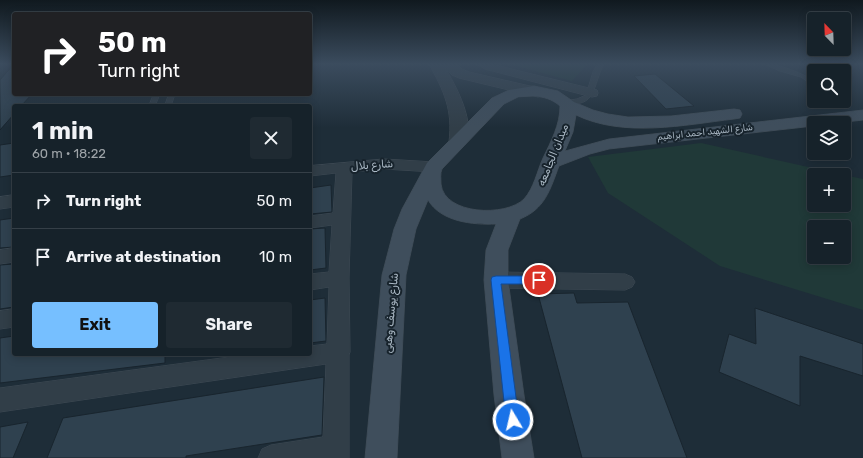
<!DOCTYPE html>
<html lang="en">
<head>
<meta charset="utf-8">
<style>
	body { margin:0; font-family:Rubik,Vazirmatn,sans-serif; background:#1f2a32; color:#f1f3f6; height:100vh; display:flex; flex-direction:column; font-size:15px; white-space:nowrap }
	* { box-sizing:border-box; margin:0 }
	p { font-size:13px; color:#9ea4a8 }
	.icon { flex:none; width:22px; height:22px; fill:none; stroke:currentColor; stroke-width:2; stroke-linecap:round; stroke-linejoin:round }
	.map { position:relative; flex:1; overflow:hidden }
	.details { position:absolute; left:12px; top:104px; width:300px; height:252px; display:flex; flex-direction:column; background:#16222a; border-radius:4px; box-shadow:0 2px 10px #0003,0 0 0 1px #353f47 }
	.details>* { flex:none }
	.hud { position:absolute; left:12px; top:12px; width:300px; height:84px; border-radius:4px; box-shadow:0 2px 10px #0003,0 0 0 1px #353f47; background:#202124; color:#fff; overflow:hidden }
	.needle { width:26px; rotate:337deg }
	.fabs { position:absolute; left:807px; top:12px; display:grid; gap:8px }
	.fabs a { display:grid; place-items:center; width:44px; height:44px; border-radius:4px; background:#16222a; box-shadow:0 2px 10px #0003,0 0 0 1px #353f47; font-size:20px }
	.pin { position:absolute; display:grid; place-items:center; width:34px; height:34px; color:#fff; margin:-17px; border:2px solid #fff; border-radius:50%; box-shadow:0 1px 4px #0007 }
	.me { position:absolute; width:44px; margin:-22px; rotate:351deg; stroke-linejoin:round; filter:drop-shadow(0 0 3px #0008) }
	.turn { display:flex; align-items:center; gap:14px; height:84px; padding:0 20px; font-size:18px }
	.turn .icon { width:52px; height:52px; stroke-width:2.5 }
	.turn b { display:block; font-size:28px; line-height:34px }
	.round { display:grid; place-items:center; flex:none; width:42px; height:42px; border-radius:4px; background:#1f2a32 }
	.headline { display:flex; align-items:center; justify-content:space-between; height:68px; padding:0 20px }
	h1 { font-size:24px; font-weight:700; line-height:30px }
	.primary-button { display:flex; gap:8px; margin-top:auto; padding:8px 20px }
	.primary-button a { flex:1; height:46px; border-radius:4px; background:#76bfff; color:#111; font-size:16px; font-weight:700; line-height:46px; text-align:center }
	.primary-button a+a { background:#1f2a32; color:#f1f3f6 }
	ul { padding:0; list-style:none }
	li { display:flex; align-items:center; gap:12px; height:56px; padding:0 20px; border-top:1px solid #353f47 }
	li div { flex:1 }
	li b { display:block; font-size:15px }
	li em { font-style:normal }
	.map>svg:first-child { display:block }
	.green { fill:#203938; fill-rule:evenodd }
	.building { fill:#2f414f; stroke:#19252e }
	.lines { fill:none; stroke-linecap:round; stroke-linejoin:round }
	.service-casing { stroke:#3e4a54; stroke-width:1 }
	.minor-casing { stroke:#3e4a54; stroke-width:1 }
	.tertiary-casing { stroke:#3e4a54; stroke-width:1 }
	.secondary-casing { stroke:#3e4a54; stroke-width:1 }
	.service { fill:#313e48; fill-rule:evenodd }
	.minor { fill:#313e48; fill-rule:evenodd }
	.tertiary { fill:#313e48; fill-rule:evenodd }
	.secondary { fill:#3f4e5c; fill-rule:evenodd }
	.route { fill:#1a73e8; stroke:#114b97 }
	.labels { text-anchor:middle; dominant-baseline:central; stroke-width:4; stroke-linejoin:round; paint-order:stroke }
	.far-street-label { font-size:9px; fill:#abb9c5; stroke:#17232c }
	.street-label { font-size:11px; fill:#abb9c5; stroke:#17232c }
</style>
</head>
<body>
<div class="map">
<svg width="863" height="458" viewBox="0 0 863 458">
	<rect width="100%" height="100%" fill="#1e2d38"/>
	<g class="green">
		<polygon points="509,64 587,64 572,81"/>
		<path d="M701,143L844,175H814V205H844V175L863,179V310L720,266L608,193L588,157ZM814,227H844V257H814Z"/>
	</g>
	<g class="building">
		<polygon points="14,64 14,94 32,94 21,106 14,106 14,114 0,130 0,80"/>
		<polygon points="655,74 694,106 666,109 634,76"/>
		<polygon points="14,143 14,175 0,177 0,145"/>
		<polygon points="331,185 332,212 310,214 310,188"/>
		<polygon points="14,218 14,247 0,248 0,220"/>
		<polygon points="325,228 326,268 310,270 310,229"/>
		<polygon points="14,264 14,307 0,309 0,265"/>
		<polygon points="574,293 577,303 628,302 687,458 582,458 538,294"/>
		<polygon points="325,298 326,341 310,343 310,300"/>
		<polygon points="755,308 863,344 863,376 800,356 800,406 719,372 729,334 756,344"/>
		<polygon points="14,336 14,354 165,354 165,363 0,383 0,338"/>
		<polygon points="324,377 322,435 186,456 186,458 47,458 63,418"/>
		<polygon points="28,422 13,458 0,458 0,427"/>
	</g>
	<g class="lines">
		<defs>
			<g id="service">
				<path d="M598,64H604C592,85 598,109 563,103V101L577,99L586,95L593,72Z"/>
				<path d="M765,64C776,63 805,74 814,81V86L801,77L780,71Z"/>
				<polygon points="154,94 160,94 155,106 149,106"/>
				<polygon points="169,94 175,94 171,106 165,106"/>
				<polygon points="835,101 842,101 845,104 840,105"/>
			</g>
			<g id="minor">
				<polygon points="477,64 491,64 597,90 598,93 597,96 592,97 485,69"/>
				<polygon points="384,159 434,162 440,164 442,167 440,170 434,172 384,169 352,172 349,278 350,352 349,355 349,458 258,458 262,449 271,445 323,437 326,364 0,412 0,388 251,354 310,354 310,346 327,344 329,287 310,290 310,274 329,272 332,225 310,228 310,216 333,213 336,173 310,176 310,166"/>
				<polygon points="14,195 14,207 0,209 0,197"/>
				<polygon points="14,248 14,262 0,264 0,250"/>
				<polygon points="496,272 625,274 632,277 635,282 632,287 625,290 496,288 489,285 486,280 489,275"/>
				<polygon points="14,309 14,327 0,329 0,311"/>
			</g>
			<path id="tertiary" d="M429,64H457L462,69L469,72L543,89L546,92L543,95L538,97L459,78L452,75L444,66C455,84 478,125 464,146L458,147L452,146L449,142C453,110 444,91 429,64Z"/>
			<path id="secondary" d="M534,86L558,91L574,102L593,110L608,114L628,117L671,116L734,109L740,110L742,114L740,118L734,119C684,125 624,138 576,115L573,132L565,151L609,139L863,110V120L837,123H814V126L609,149L590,154L559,166C550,190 545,209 520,219L508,250V280L524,395L534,458H502L494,395L484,280L486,250L496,224C473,225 441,222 428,200L416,229L406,275L397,458H365L382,275L394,229L402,209L427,163L492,98L509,90ZM534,96C544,97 552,99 560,106C560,125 551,141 543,158C537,171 534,188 524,199C506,217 444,215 441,184C441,178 440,174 442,169L504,104L518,97Z"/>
		</defs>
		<use href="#service" class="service-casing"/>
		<use href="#minor" class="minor-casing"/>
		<use href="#tertiary" class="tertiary-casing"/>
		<use href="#secondary" class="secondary-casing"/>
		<use href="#service" class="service"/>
		<use href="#minor" class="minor"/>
		<use href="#tertiary" class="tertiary"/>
		<use href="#secondary" class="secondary"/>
	</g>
	<linearGradient id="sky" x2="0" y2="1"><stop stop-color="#10191f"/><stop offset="0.5" stop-color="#3b4c5e"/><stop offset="1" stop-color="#3b4c5e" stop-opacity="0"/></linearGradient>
	<rect width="863" height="128" fill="url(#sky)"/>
	<polygon class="route" points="496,276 539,276 542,278 544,280 542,283 539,284 501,284 519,420 517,424 513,426 508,424 506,420 491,280 492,277"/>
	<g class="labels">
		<g class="far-street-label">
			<text transform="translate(705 132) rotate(-6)">شارع الشهيد احمد ابراهيم</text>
		</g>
		<g class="street-label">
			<text transform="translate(553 155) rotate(-68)">ميدان الجامعه</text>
			<text transform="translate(372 165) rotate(-4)">شارع بلال</text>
			<text transform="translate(391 313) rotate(-85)">شارع يوسف وهبى</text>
		</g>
	</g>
</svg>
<div class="fabs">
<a><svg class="needle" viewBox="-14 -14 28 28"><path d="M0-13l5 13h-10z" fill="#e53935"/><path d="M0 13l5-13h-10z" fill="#9ea4a8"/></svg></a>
<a><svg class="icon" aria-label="search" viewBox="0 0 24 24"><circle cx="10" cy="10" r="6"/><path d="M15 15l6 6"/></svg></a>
<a><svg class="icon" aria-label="layers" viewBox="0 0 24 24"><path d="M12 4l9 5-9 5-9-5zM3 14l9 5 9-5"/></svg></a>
<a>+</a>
<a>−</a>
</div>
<div class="pin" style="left:539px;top:280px;background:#d93025"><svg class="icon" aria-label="arrive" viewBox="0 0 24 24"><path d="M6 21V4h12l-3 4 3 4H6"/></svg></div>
<svg class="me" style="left:513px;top:420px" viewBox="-20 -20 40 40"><circle r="17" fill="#1a73e8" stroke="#fff" stroke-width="3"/><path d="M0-11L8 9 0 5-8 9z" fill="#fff"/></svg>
<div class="hud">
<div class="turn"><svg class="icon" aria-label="right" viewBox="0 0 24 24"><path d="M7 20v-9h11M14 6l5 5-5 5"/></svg><div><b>50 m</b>Turn right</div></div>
</div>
<section class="details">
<div class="headline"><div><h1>1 min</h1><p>60 m · 18:22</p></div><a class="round"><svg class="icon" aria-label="close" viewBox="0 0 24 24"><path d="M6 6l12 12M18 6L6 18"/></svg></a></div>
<ul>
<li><svg class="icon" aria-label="right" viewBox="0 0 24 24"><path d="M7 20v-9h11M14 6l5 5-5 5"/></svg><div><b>Turn right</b></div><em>50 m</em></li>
<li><svg class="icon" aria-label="arrive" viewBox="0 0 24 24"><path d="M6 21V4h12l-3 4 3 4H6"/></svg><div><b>Arrive at destination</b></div><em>10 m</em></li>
</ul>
<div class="primary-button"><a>Exit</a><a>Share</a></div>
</section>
</div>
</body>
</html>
